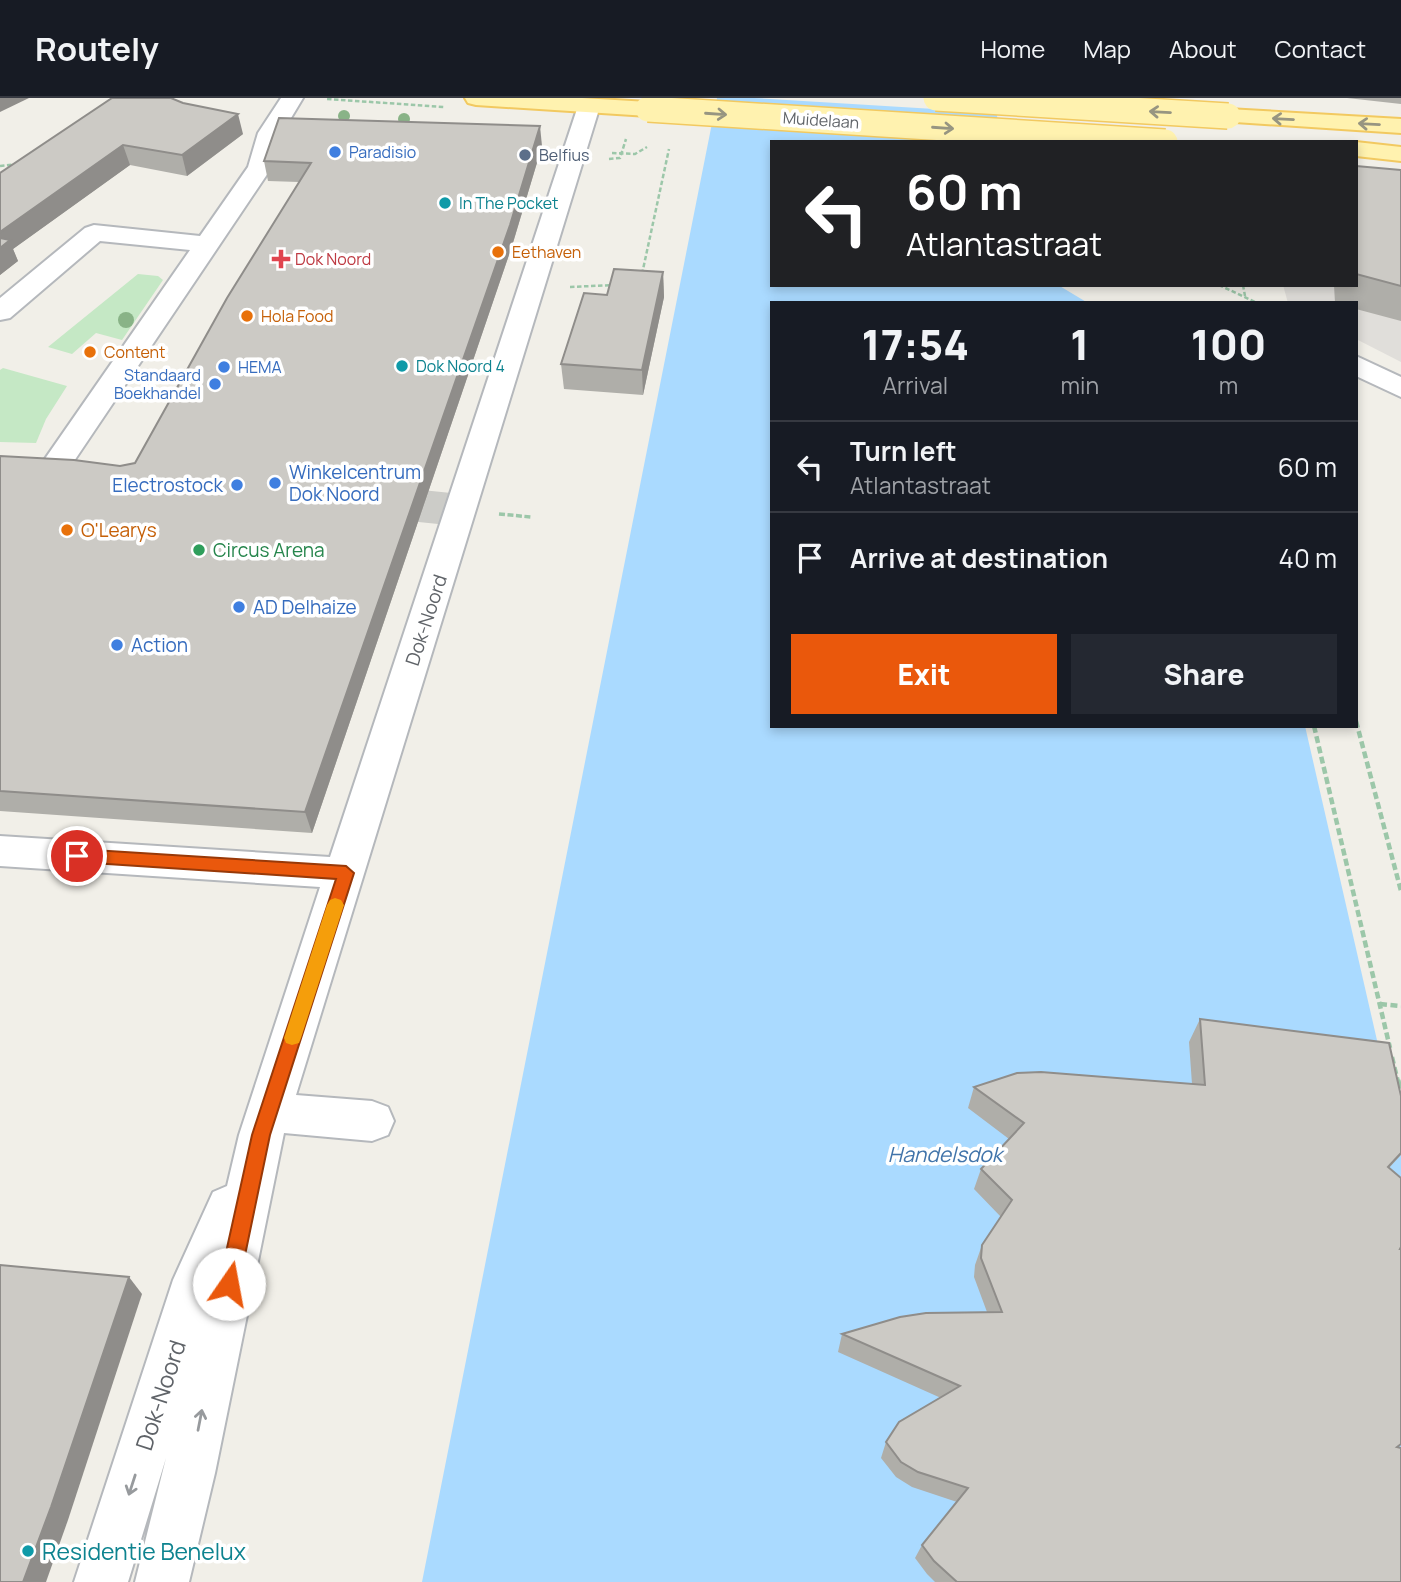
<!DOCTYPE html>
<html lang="en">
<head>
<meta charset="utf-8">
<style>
	body { margin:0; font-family:Manrope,sans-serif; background:#242831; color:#f1f3f6; height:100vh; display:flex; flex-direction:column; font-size:26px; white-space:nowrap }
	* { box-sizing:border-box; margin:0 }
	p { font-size:23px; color:#9ea1a6 }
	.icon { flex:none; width:38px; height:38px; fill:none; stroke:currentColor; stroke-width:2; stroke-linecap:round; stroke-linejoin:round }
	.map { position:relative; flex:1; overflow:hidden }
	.sheet { position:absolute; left:770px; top:203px; width:588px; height:427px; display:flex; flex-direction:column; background:#171b24; border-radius:0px; box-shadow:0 4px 10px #0003 }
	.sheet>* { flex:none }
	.banner { position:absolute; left:770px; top:42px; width:588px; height:147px; border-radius:0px; box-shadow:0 4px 10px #0003; background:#202124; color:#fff; overflow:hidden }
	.pin { position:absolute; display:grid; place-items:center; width:60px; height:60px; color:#fff; margin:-30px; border:4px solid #fff; border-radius:50%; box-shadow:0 2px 7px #0007 }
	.me { position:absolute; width:77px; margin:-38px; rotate:12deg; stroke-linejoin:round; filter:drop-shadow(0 0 5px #0008) }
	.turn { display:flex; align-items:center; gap:24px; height:147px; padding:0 21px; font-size:32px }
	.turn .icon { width:91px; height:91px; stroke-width:2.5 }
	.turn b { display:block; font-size:49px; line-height:60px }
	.eta { display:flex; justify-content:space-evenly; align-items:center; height:119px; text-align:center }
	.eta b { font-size:42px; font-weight:800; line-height:49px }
	.primary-button { display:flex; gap:14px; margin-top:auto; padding:14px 21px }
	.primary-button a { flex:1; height:80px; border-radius:0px; background:#ea580c; color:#fff; font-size:28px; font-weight:800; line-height:80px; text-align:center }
	.primary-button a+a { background:#242831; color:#f1f3f6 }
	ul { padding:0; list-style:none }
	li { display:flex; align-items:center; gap:21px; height:91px; padding:0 21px; border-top:2px solid #363941 }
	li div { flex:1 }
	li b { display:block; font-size:26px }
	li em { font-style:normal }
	header { display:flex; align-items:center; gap:42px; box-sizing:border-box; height:98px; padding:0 35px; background:#171b24; border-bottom:2px solid #363941 }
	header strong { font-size:33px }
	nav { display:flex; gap:38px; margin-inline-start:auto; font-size:24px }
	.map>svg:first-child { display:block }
	.industrial { fill:#e0deda }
	.green { fill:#c5e8c5 }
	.water { fill:#aadaff }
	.pier { fill:#f1efe8 }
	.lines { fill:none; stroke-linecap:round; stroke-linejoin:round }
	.minor-tunnel { stroke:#ccccc8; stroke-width:32; stroke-dasharray:32 16; stroke-linecap:butt }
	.minor-casing { stroke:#b5b8bc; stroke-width:4 }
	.major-casing { stroke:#f2c960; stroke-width:4 }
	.path-far3 { stroke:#9cc7a9; stroke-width:2.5; stroke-dasharray:4.5 2.5; stroke-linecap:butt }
	.path-far2 { stroke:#9cc7a9; stroke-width:3.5; stroke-dasharray:6 2.5; stroke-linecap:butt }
	.path-far1 { stroke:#9cc7a9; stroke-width:4.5; stroke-dasharray:7 3.5; stroke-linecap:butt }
	.path { stroke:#9cc7a9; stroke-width:5; stroke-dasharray:9 4.5; stroke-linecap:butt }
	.minor { fill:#fff; fill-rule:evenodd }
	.major { fill:#fff2af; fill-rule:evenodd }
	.major-bridge-casing { stroke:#f2c960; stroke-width:28; stroke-linecap:butt }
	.major-bridge { stroke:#fff2af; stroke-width:25 }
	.tree { fill:#89b387 }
	.wall { fill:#afaea9 }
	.shaded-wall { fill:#8f8d8a }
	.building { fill:#cccac5; stroke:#8f8d8a; stroke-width:2 }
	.oneway { stroke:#979581 }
	.oneway2 { stroke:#979a9d }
	.route { fill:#ea580c; stroke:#983908; stroke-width:2 }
	.slow { fill:#f59e0b }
	.shop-dot { fill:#3f7fe0; stroke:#fff; stroke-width:2.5 }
	.service-dot { fill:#5c6f8a; stroke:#fff; stroke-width:2.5 }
	.culture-dot { fill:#0f9aa8; stroke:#fff; stroke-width:2.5 }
	.food-dot { fill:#e8710a; stroke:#fff; stroke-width:2.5 }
	.health-dot { fill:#e0444e; stroke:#fff; stroke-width:2.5 }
	.leisure-dot { fill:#2e9e5b; stroke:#fff; stroke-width:2.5 }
	.labels { text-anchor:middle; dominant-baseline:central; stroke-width:7; stroke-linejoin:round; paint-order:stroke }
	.far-street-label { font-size:16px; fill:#5f6368; stroke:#fff }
	.far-shop-label { font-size:16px; fill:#366cbe; stroke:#fff; text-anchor:start }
	.far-service-label { font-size:16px; fill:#4e5e75; stroke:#fff; text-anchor:start }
	.far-culture-label { font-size:16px; fill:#0d838f; stroke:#fff; text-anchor:start }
	.far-food-label { font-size:16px; fill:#c56008; stroke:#fff; text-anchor:start }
	.far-health-label { font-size:16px; fill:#be3a42; stroke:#fff; text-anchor:start }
	.shop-label { font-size:19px; fill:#366cbe; stroke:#fff; text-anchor:start }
	.food-label { font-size:19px; fill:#c56008; stroke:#fff; text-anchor:start }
	.leisure-label { font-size:19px; fill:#27864d; stroke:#fff; text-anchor:start }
	.street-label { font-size:19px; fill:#5f6368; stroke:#fff }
	.water-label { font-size:21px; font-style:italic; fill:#4174aa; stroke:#fff }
	.near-street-label { font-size:23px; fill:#5f6368; stroke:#fff }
	.near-culture-label { font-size:23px; fill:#0d838f; stroke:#fff; text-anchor:start }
</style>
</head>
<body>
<header>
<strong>Routely</strong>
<nav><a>Home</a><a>Map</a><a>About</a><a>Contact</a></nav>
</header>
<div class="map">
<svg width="1401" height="1484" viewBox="0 0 1401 1484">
	<rect width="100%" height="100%" fill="#f1efe8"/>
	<polygon class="industrial" points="1401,82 1401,264 1356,241 1356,205 1288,205 1283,187 1356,187"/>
	<g class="green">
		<polygon points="138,176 158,178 163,182 122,242 96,235 72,256 48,249"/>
		<polygon points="3,270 67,288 46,321 36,345 0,344 0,272"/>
	</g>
	<polygon class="water" points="717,0 995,0 1000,44 772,44 772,187 1058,187 1088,205 772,205 772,628 1305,628 1401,1047 1401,1484 422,1484"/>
	<polygon class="pier" points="754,0 998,0 1000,15"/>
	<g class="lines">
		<polyline class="minor-tunnel" points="370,403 460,412"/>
		<defs>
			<g id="minor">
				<polygon points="281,0 303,0 282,35 272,69 66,375 55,377 44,375 40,368 190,152 100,143 10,220 0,222 0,200 85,130 94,127 200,138 248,69 258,35"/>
				<polygon points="589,1 597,3 600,8 296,997 372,1003 388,1009 394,1023 388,1037 372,1043 284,1035 215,1375 189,1484 135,1484 166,1360 128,1484 74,1484 173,1182 213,1094 227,1088 239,1037 320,789 0,768 0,738 330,759 578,8 581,3"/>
				<polygon points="1356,258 1401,279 1401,299 1356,278"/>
			</g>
			<g id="major">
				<polygon points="465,0 582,0 648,4 656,6 659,11 656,16 648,18 476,7 468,5"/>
				<polygon points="1228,11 1401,21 1401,35 1220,23 1217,18 1220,13"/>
				<polygon points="1356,44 1401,49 1401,63 1356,58"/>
			</g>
		</defs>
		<use href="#minor" class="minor-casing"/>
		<use href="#major" class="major-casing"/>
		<g class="path-far3">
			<polyline points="327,1 444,9"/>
			<polyline points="612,55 635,56 647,49"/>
			<polyline points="609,61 620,60 626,41"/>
			<polyline points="0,68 17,66"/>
			<polyline points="642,176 669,51"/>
			<polyline points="1219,187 1257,205"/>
			<polyline points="1243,187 1245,198"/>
			<polyline points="570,189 614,187"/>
		</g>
		<polyline class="path-far2" points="499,416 531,419"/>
		<g class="path-far1">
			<polyline points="1356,623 1401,793"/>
			<polyline points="1314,628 1390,950"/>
			<polyline points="1380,906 1401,908"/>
			<polyline points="1392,959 1398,984"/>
		</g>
		<polyline class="path" points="1398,982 1401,995"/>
		<use href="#minor" class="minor"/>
		<use href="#major" class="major"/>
		<defs>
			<g id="major-bridge">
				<polyline points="936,0 1228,18"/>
				<polyline points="648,11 1165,44"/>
			</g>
		</defs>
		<use href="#major-bridge" class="major-bridge-casing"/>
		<use href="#major-bridge" class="major-bridge"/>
	</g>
	<g class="tree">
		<circle cx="344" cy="18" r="6"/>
		<circle cx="404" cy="21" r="6"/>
		<circle cx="126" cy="222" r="8"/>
	</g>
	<g class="wall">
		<polygon points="112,0 243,36 187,78 130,67 13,151 18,163 0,177 0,75"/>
		<polygon points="1347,0 1401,0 1401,6"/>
		<polygon points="542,48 512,148 312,735 0,713 0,358 120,368 135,365 299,84 268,83 264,63"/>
		<polygon points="1356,68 1401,72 1401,223 1356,211 1356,205 1335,205 1334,187 1356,187"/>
		<polygon points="663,174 664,199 643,297 564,291 561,266 607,197"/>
		<polygon points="1200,921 1401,998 1401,1057 1389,1070 1400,1151 1398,1349 1401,1484 935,1484 927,1476 915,1460 922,1447 957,1404 912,1389 896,1379 881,1360 886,1344 941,1300 838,1254 842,1236 987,1214 974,1179 975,1167 982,1147 1001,1119 974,1091 981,1071 1009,1041 968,1010 974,989 1192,986 1189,944"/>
	</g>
	<g class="shaded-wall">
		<polygon points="0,0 29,0 0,14"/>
		<polygon points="238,16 243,36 187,78 182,57"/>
		<polygon points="540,28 542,48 512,148 312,735 305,714"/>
		<polygon points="123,47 130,67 13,151 18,163 0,177 0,134"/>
		<polygon points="663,174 664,199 643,297 642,272"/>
		<polygon points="129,1179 142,1196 68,1422 46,1484 23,1484"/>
	</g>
	<g class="building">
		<polygon points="112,0 171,0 183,5 238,16 182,57 123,47 0,134 0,75"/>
		<polygon points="279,20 540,28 510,127 305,714 0,693 0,358 74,362 120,368 135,365 227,200 311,65 264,63"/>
		<polygon points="1356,68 1401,72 1401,188 1356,176"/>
		<polygon points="0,140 10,142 0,150"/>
		<polygon points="614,171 663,174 642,272 561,266 584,195 607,197"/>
		<polygon points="1200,921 1389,945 1401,998 1401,1055 1388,1069 1401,1080 1401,1149 1400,1151 1401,1151 1401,1346 1397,1349 1401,1350 1401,1484 957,1484 934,1463 922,1447 968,1390 918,1374 901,1364 886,1344 899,1324 960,1288 842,1236 900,1219 926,1215 1002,1214 981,1160 982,1147 1012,1102 981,1071 1024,1025 974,989 1017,975 1041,974 1205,987"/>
		<polygon points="0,1167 129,1179 51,1409 23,1484 0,1484"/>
	</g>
	<defs><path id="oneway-shaft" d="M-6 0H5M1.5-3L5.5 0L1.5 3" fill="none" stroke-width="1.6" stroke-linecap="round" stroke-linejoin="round" transform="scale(1.75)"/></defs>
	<g class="oneway">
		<use href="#oneway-shaft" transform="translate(1160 14) rotate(-177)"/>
		<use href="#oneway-shaft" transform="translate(716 16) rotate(4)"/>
		<use href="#oneway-shaft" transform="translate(1283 21) rotate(-177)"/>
		<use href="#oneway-shaft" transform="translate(1369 26) rotate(-177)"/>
		<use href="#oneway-shaft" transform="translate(943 30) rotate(4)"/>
	</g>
	<g class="oneway2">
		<use href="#oneway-shaft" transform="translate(200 1322) rotate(-79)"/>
		<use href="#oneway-shaft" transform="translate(132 1387) rotate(108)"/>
	</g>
	<polygon class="route" points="77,751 346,768 354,775 270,1037 239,1186 236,1193 229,1196 222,1193 219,1186 252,1037 336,781 77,764 69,758"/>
	<polygon class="slow" points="335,800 341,802 344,807 301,940 299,945 292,947 286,945 284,940 327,807 330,802"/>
	<g class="shop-dot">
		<circle cx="335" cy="54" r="7"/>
		<circle cx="224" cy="269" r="7"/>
		<circle cx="215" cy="286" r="7"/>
		<circle cx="275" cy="385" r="7"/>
		<circle cx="237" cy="387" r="7"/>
		<circle cx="239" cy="509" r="7"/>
		<circle cx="117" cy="547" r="7"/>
	</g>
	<circle class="service-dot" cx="525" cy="57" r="7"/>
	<g class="culture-dot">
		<circle cx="445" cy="105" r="7"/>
		<circle cx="402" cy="268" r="7"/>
		<circle cx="28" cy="1453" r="7"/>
	</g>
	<g class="food-dot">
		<circle cx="498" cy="154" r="7"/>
		<circle cx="247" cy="218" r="7"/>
		<circle cx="90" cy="254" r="7"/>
		<circle cx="67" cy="432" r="7"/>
	</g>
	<path class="health-dot" d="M277.5 150.5h7v7h7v7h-7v7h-7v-7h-7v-7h7z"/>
	<circle class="leisure-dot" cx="199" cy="452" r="7"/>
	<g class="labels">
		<g class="far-street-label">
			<text transform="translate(821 22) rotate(4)">Muidelaan</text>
		</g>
		<g class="far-shop-label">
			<text x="349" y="54">Paradisio</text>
			<text x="238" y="269">HEMA</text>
			<text x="201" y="277" text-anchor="end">Standaard<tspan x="201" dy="18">Boekhandel</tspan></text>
		</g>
		<g class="far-service-label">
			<text x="539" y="57">Belfius</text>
		</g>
		<g class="far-culture-label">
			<text x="459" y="105">In The Pocket</text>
			<text x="416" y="268">Dok Noord 4</text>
		</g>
		<g class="far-food-label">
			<text x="512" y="154">Eethaven</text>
			<text x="261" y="218">Hola Food</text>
			<text x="104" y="254">Content</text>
		</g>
		<g class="far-health-label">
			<text x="295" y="161">Dok Noord</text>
		</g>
		<g class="shop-label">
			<text x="289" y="374">Winkelcentrum<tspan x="289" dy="22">Dok Noord</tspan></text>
			<text x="223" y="387" text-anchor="end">Electrostock</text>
			<text x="253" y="509">AD Delhaize</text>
			<text x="131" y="547">Action</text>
		</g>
		<g class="food-label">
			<text x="81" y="432">O'Learys</text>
		</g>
		<g class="leisure-label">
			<text x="213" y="452">Circus Arena</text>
		</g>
		<g class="street-label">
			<text transform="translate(426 522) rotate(-72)">Dok-Noord</text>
		</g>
		<g class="water-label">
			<text x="945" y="1056">Handelsdok</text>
		</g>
		<g class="near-street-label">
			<text transform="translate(160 1297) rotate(-72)">Dok-Noord</text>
		</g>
		<g class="near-culture-label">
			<text x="42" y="1453">Residentie Benelux</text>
		</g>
	</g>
</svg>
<div class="pin" style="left:77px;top:758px;background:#d93025"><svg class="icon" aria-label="arrive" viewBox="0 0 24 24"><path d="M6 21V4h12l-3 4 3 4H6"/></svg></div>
<svg class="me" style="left:229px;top:1186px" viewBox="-20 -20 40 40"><circle r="19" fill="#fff"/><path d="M0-13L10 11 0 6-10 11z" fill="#ea580c"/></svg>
<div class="banner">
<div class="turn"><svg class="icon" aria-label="left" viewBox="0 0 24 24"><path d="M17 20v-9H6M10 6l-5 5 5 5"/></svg><div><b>60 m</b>Atlantastraat</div></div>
</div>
<section class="sheet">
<div class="eta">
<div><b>17:54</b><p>Arrival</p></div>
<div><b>1</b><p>min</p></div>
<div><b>100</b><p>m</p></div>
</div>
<ul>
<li><svg class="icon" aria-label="left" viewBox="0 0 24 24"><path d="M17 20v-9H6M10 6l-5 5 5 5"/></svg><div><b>Turn left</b><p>Atlantastraat</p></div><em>60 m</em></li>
<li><svg class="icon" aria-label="arrive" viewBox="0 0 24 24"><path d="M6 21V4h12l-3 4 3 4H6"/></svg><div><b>Arrive at destination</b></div><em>40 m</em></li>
</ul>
<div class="primary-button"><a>Exit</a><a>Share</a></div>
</section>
</div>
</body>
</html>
